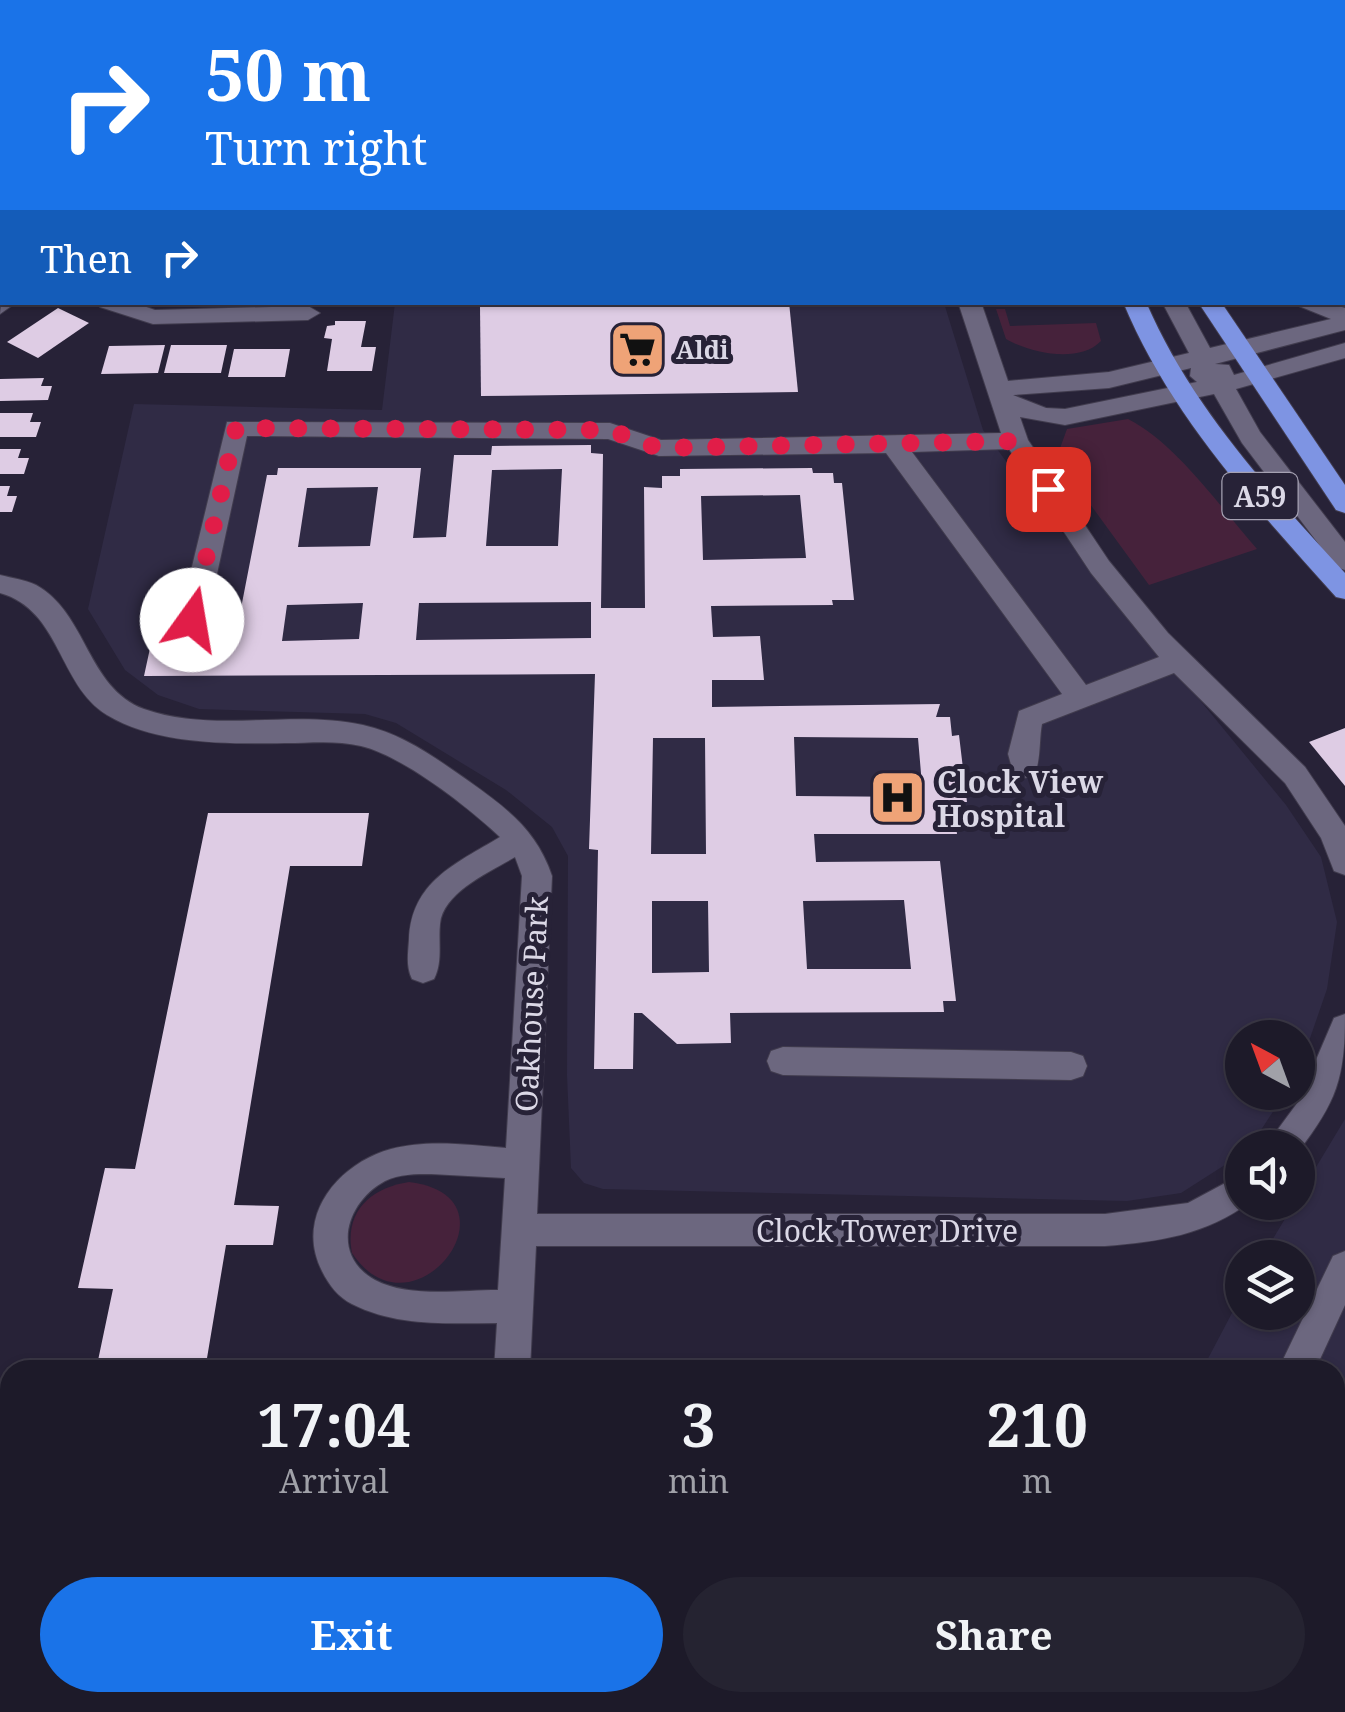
<!DOCTYPE html>
<html lang="en">
<head>
<meta charset="utf-8">
<style>
	body { margin:0; font-family:"Noto Serif",serif; background:#252331; color:#f1f3f6; height:100vh; display:flex; flex-direction:column; font-size:38px; white-space:nowrap }
	* { box-sizing:border-box; margin:0 }
	p { font-size:32px; color:#a0a1a8 }
	.icon { flex:none; width:55px; height:55px; fill:none; stroke:currentColor; stroke-width:2; stroke-linecap:round; stroke-linejoin:round }
	.map { position:relative; flex:1; overflow:hidden }
	.panel { position:absolute; left:0px; top:1360px; width:1345px; height:352px; display:flex; flex-direction:column; background:#1d1a29; border-radius:30px 30px 0 0; box-shadow:0 2px 8px #0004,0 0 0 2px #3b3846 }
	.panel>* { flex:none }
	.banner { position:absolute; left:0px; top:0px; width:1345px; height:305px; box-shadow:0 2px 8px #0004,0 0 0 2px #3b3846; background:#1a73e8; color:#fff; overflow:hidden }
	.needle { width:65px; rotate:319deg }
	.buttons { position:absolute; left:1225px; top:1020px; display:grid; gap:20px }
	.buttons a { display:grid; place-items:center; width:90px; height:90px; border-radius:50%; background:#1d1a29; box-shadow:0 2px 8px #0004,0 0 0 2px #3b3846; font-size:50px }
	.pin { position:absolute; display:grid; place-items:center; width:85px; height:85px; color:#fff; margin:-42px; border-radius:20px; box-shadow:0 5px 15px #0006 }
	.me { position:absolute; width:110px; margin:-55px; rotate:13deg; stroke-linejoin:round; filter:drop-shadow(0 0 8px #0008) }
	.turn { display:flex; align-items:center; gap:35px; height:210px; padding:0 40px; font-size:45px }
	.turn .icon { width:130px; height:130px; stroke-width:2.5 }
	.turn b { display:block; font-size:70px; line-height:85px }
	.then { display:flex; align-items:center; height:95px; padding:0 40px; background:#0003; gap:20px; font-size:38px }
	.eta { display:flex; justify-content:space-evenly; align-items:center; height:170px; text-align:center }
	.eta b { font-size:60px; font-weight:700; line-height:70px }
	.action { display:flex; gap:20px; margin-top:auto; padding:20px 40px }
	.action a { flex:1; height:115px; border-radius:60px; background:#1a73e8; color:#fff; font-size:40px; font-weight:700; line-height:115px; text-align:center }
	.action a+a { background:#252331; color:#f1f3f6 }
	.map>svg:first-child { display:block }
	.built { fill:#302b45 }
	.green { fill:#46223b }
	.building { fill:#decce4; fill-rule:evenodd }
	.lines { fill:none; stroke-linecap:round; stroke-linejoin:round }
	.minor-casing { stroke:#413c4e; stroke-width:2 }
	.highway-casing { stroke:#413c4e; stroke-width:2 }
	.minor { fill:#6c677f; fill-rule:evenodd }
	.highway { fill:#7e94e3; fill-rule:evenodd }
	.route { stroke:#e11d48; stroke-width:18; stroke-dasharray:0 32.4 }
	.labels { text-anchor:middle; dominant-baseline:central; stroke-width:10; stroke-linejoin:round; paint-order:stroke }
	.far-poi-label { font-size:25px; font-weight:bold; fill:#dbd8e6; stroke:#272237; text-anchor:start }
	.shield { fill:#272237; stroke:#a5a1b2; stroke-width:2.5 }
	.shield-label { font-size:28px; font-weight:bold; fill:#dbd8e6 }
	.poi-label { font-size:30px; font-weight:bold; fill:#dbd8e6; stroke:#272237; text-anchor:start }
	.street-label { font-size:30px; fill:#dbd8e6; stroke:#272237 }
</style>
</head>
<body>
<div class="map">
<svg width="1345" height="1712" viewBox="0 0 1345 1712">
	<rect width="100%" height="100%" fill="#272237"/>
	<g class="built">
		<polygon points="395,303 944,303 983,430 1025,487 1286,805 1321,857 1337,922 1327,989 1298,1073 1298,1038 1242,1038 1242,1092 1285,1093 1250,1147 1242,1148 1242,1154 1181,1193 1127,1201 603,1189 584,1183 571,1168 567,1075 568,856 552,827 506,790 396,723 365,714 199,709 158,695 125,670 88,609 134,404 382,410"/>
		<polygon points="1345,1119 1345,1648 1335,1642 1335,1370 1202,1370 1242,1294 1242,1312 1298,1312 1298,1258 1262,1257"/>
	</g>
	<g class="green">
		<path d="M996,309H1005L1010,326L1096,323L1101,341C1079,364 1030,353 1006,339Z"/>
		<path d="M1128,419C1176,443 1221,508 1257,549L1149,585L1066,471L1059,451L1067,429Z"/>
		<path d="M409,1182C526,1196 413,1345 352,1253C344,1212 370,1188 409,1182Z"/>
	</g>
	<g class="building">
		<polygon points="598,302 789,302 798,392 481,396 480,307"/>
		<polygon points="58,308 89,323 38,358 7,342"/>
		<polygon points="335,321 366,321 361,347 376,347 372,371 327,371 332,339 324,338 327,326 335,325"/>
		<polygon points="165,345 158,373 101,374 109,346"/>
		<polygon points="171,345 227,345 221,373 164,373"/>
		<polygon points="234,349 290,349 285,377 228,377"/>
		<polygon points="44,378 41,386 52,386 48,400 0,401 0,379"/>
		<polygon points="0,413 33,413 30,422 41,422 36,437 0,437"/>
		<path d="M591,445V453L603,454L601,608H645L644,487L662,488V476H680V469L812,468L813,473H833L834,483H842L854,600H832L833,605L711,606L713,637L760,636L764,680H712V707L940,704L936,717H950L952,736L959,735L967,802H953L957,834H814L816,862L940,861L956,1001H943L944,1012L730,1013L731,1043L677,1044L642,1013H634L633,1069H594L598,850L589,849L595,674L144,676L152,639H235L267,475H277L278,468H421L413,538L446,537L454,455H491L492,446ZM562,469L558,546H486L492,470ZM378,487L370,546L298,547L307,488ZM800,495L806,558L703,560L701,496ZM591,602V638L416,640L419,603ZM363,603L359,639L282,641L287,605ZM794,737L918,738L923,797L796,796ZM653,738H705L706,854H651ZM904,900L911,969H807L803,901ZM652,901H708L709,972L652,973Z"/>
		<polygon points="0,449 21,449 18,458 29,458 24,474 0,474"/>
		<polygon points="0,486 10,486 7,496 17,496 12,512 0,512"/>
		<polygon points="1345,728 1345,786 1309,742"/>
		<polygon points="208,813 369,813 362,866 290,866 234,1205 279,1206 273,1245 226,1245 205,1370 96,1370 113,1289 78,1288 105,1168 135,1169"/>
		<polygon points="1335,1452 1345,1458 1345,1584 1335,1578"/>
		<polygon points="28,1702 149,1702 148,1712 26,1712"/>
	</g>
	<g class="lines">
		<defs>
			<g id="minor">
				<polygon points="940,0 960,0 962,2 942,2"/>
				<polygon points="1273,0 1293,0 1293,2 1274,2"/>
				<polygon points="1342,101 1345,102 1345,115 1342,115"/>
				<polygon points="1342,189 1345,189 1345,205 1342,204"/>
				<polygon points="2,296 2,302 17,302 0,314"/>
				<polygon points="97,302 132,302 155,310 308,306 320,313 308,320 153,324 100,307"/>
				<path d="M958,302H981L1008,381L1109,372L1189,353L1162,302H1185L1210,348L1331,319L1289,302H1326L1345,308V330L1215,364L1229,365L1234,375L1345,343V358L1236,389L1260,432L1345,542V570L1336,567L1242,443L1214,394L1065,425L1020,417L1028,440L1109,561L1168,633L1305,767L1345,826V875L1334,871L1321,838L1285,783L1174,673L1042,724C1039,739 1041,762 1034,775L1024,778L1014,775L1008,754L1019,711L1062,694L886,453L659,456L608,439L247,436L207,620L203,627H183L179,620L227,422L610,423L661,440L1001,433ZM1191,368L1190,376L1197,382L1065,409L1046,408L1013,395L1109,388ZM1009,449L1091,573L1159,657L1086,685L912,452Z"/>
				<path d="M0,575C12,578 26,580 36,585C87,613 87,688 144,709C215,734 292,709 363,725C404,734 437,759 470,782C508,809 537,831 552,876L537,1214H1105L1188,1203L1242,1174V1202H1250C1206,1235 1158,1242 1105,1246H536L530,1370H494L497,1323C448,1323 397,1327 352,1304C338,1297 329,1285 322,1271C294,1216 339,1163 391,1149C428,1139 469,1145 506,1148L522,876L515,857C490,872 443,892 440,924C438,942 443,962 434,979L423,983L412,979C406,967 408,954 409,940C411,882 455,864 500,837C468,807 403,756 361,746C336,740 310,743 285,743C230,744 156,745 107,715C58,685 61,610 0,593ZM431,1174L505,1178L498,1290C461,1290 408,1298 375,1280C330,1255 346,1202 385,1181C399,1174 416,1174 431,1174Z"/>
				<path d="M1345,1014C1345,1078 1337,1101 1298,1152V1148H1264L1298,1102L1334,1018Z"/>
				<polygon points="783,1047 1071,1052 1083,1056 1087,1066 1083,1076 1071,1080 783,1075 771,1071 767,1061 771,1051"/>
				<polygon points="1345,1251 1345,1305 1315,1370 1278,1370 1333,1256"/>
				<polygon points="474,1702 514,1702 513,1712 473,1712"/>
				<polygon points="829,1702 869,1702 865,1712 825,1712"/>
			</g>
			<g id="highway">
				<polygon points="1051,0 1071,0 1072,2 1053,2"/>
				<polygon points="1093,0 1113,0 1114,2 1095,2"/>
				<path d="M1123,302H1146C1192,408 1268,489 1345,573V599L1336,597C1254,505 1171,417 1123,302Z"/>
				<polygon points="1198,302 1221,302 1345,485 1345,513 1336,510"/>
			</g>
		</defs>
		<use href="#minor" class="minor-casing"/>
		<use href="#highway" class="highway-casing"/>
		<use href="#minor" class="minor"/>
		<use href="#highway" class="highway"/>
	</g>
	<g class="lines">
		<polyline class="route" points="192,620 236,428 610,430 658,448 1016,441 1048,489"/>
	</g>
	<defs>
		<symbol id="supermarket-square" viewBox="-11 -11 22 22"><rect x="-9" y="-9" width="18" height="18" rx="4" fill="#efa377" stroke="#272237"/><path d="M-6-5.5h2.5l.6 2H6L4.5 2H-2.5L-4.4-4H-6ZM-1.5 3.2a1.3 1.3 0 1 0 .1 0ZM3 3.2a1.3 1.3 0 1 0 .1 0Z" fill="#111"/></symbol>
		<symbol id="hospital-square" viewBox="-11 -11 22 22"><rect x="-9" y="-9" width="18" height="18" rx="4" fill="#efa377" stroke="#272237"/><path d="M-5-5h3v3.5h4V-5h3V5h-3V1.5h-4V5h-3Z" fill="#111"/></symbol>
	</defs>
	<g fill-rule="evenodd">
		<use href="#supermarket-square" x="606" y="318" width="63" height="63"/>
		<use href="#hospital-square" x="866" y="766" width="63" height="63"/>
	</g>
	<g class="labels">
		<g class="far-poi-label">
			<text x="676" y="349">Aldi</text>
		</g>
		<rect class="shield" x="1222.5" y="473" width="75" height="46" rx="8"/>
		<g class="shield-label">
			<text x="1260" y="496">A59</text>
		</g>
		<g class="poi-label">
			<text x="937" y="781">Clock View<tspan x="937" dy="34">Hospital</tspan></text>
		</g>
		<g class="street-label">
			<text transform="translate(531 1004) rotate(-87)">Oakhouse Park</text>
			<text x="887" y="1230">Clock Tower Drive</text>
		</g>
	</g>
</svg>
<div class="buttons">
<a><svg class="needle" viewBox="-14 -14 28 28"><path d="M0-13l5 13h-10z" fill="#e53935"/><path d="M0 13l5-13h-10z" fill="#a0a1a8"/></svg></a>
<a><svg class="icon" aria-label="sound" viewBox="0 0 24 24"><path d="M4 9h4l5-4v14l-5-4H4zM17 9q2 3 0 6"/></svg></a>
<a><svg class="icon" aria-label="layers" viewBox="0 0 24 24"><path d="M12 4l9 5-9 5-9-5zM3 14l9 5 9-5"/></svg></a>
</div>
<div class="pin" style="left:1048px;top:489px;background:#d93025"><svg class="icon" aria-label="arrive" viewBox="0 0 24 24"><path d="M6 21V4h12l-3 4 3 4H6"/></svg></div>
<svg class="me" style="left:192px;top:620px" viewBox="-20 -20 40 40"><circle r="19" fill="#fff"/><path d="M0-13L10 11 0 6-10 11z" fill="#e11d48"/></svg>
<div class="banner">
<div class="turn"><svg class="icon" aria-label="right" viewBox="0 0 24 24"><path d="M7 20v-9h11M14 6l5 5-5 5"/></svg><div><b>50 m</b>Turn right</div></div>
<div class="then">Then<svg class="icon" aria-label="right" viewBox="0 0 24 24"><path d="M7 20v-9h11M14 6l5 5-5 5"/></svg></div>
</div>
<section class="panel">
<div class="eta">
<div><b>17:04</b><p>Arrival</p></div>
<div><b>3</b><p>min</p></div>
<div><b>210</b><p>m</p></div>
</div>
<div class="action"><a>Exit</a><a>Share</a></div>
</section>
</div>
</body>
</html>
